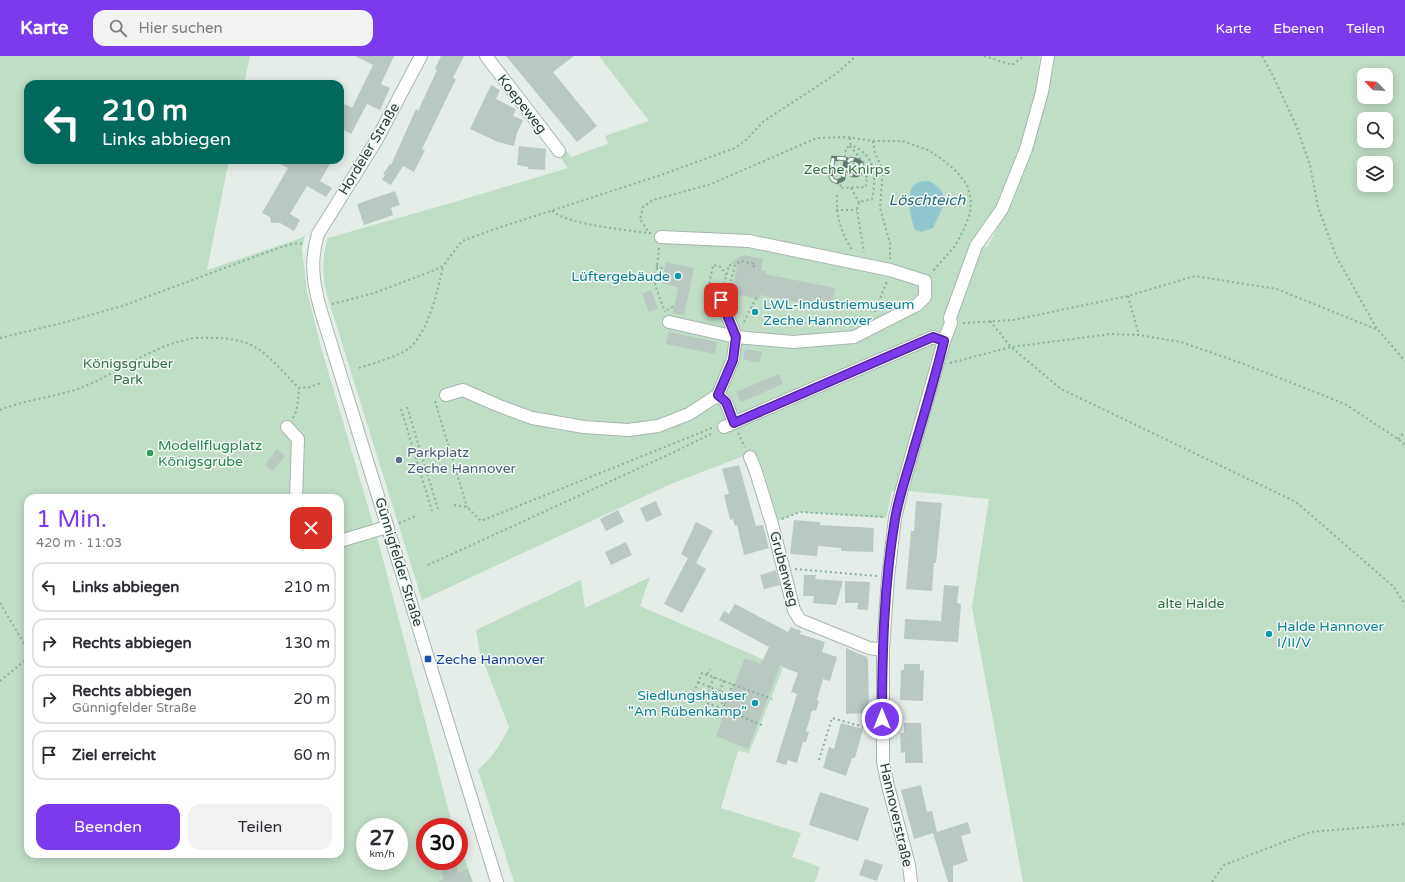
<!DOCTYPE html>
<html lang="de">
<head>
<meta charset="utf-8">
<style>
	body { margin:0; font-family:"Varela Round",sans-serif; background:#f2f2f3; color:#2b2b33; height:100vh; display:flex; flex-direction:column; font-size:15px; white-space:nowrap }
	* { box-sizing:border-box; margin:0 }
	p { font-size:13px; color:#7c7c81 }
	.icon { flex:none; width:22px; height:22px; fill:none; stroke:currentColor; stroke-width:2; stroke-linecap:round; stroke-linejoin:round }
	.map { position:relative; flex:1; overflow:hidden }
	.drawer { position:absolute; left:24px; top:438px; width:320px; height:364px; display:flex; flex-direction:column; background:#fff; border-radius:12px; box-shadow:0 2px 10px #0003 }
	.drawer>* { flex:none }
	.top-card { position:absolute; left:24px; top:24px; width:320px; height:84px; border-radius:12px; box-shadow:0 2px 10px #0003; background:#00695c; color:#fff; overflow:hidden }
	.needle { width:26px; rotate:295deg }
	.buttons { position:absolute; left:1357px; top:12px; display:grid; gap:8px }
	.buttons a { display:grid; place-items:center; width:36px; height:36px; border-radius:8px; background:#fff; box-shadow:0 2px 10px #0003; font-size:20px }
	.speed { position:absolute; left:356px; top:762px; display:flex; gap:8px; font-size:20px; font-weight:700; text-align:center }
	.speed>* { display:grid; place-content:center; width:52px; height:52px; border-radius:50%; background:#fff; box-shadow:0 2px 10px #0003; line-height:1 }
	.speed small { font-size:10px; font-weight:400 }
	.speed .limit { border:6px solid #d22; background:#fff; color:#111 }
	.pin { position:absolute; display:grid; place-items:center; width:34px; height:34px; color:#fff; margin:-17px; border-radius:8px; box-shadow:0 2px 6px #0006 }
	.me { position:absolute; width:44px; margin:-22px; rotate:0deg; stroke-linejoin:round; filter:drop-shadow(0 0 3px #0008) }
	.turn { display:flex; align-items:center; gap:14px; height:84px; padding:0 12px; font-size:18px }
	.turn .icon { width:52px; height:52px; stroke-width:2.5 }
	.turn b { display:block; font-size:28px; line-height:34px }
	.round { display:grid; place-items:center; flex:none; width:42px; height:42px; border-radius:12px; background:#f2f2f3 }
	.headline { display:flex; align-items:center; justify-content:space-between; height:68px; padding:0 12px }
	h1 { font-size:24px; font-weight:600; line-height:30px; color:#7c3aed }
	.primary-button { display:flex; gap:8px; margin-top:auto; padding:8px 12px }
	.primary-button a { flex:1; height:46px; border-radius:12px; background:#7c3aed; color:#fff; font-size:16px; font-weight:600; line-height:46px; text-align:center }
	.primary-button a+a { background:#f2f2f3; color:#2b2b33 }
	ul { padding:0; list-style:none }
	li { display:flex; align-items:center; gap:12px; height:50px; margin:0 8px 6px; padding:0 4px; border:2px solid #e1e1e2; border-radius:12px }
	li div { flex:1 }
	li b { display:block; font-size:15px }
	li em { font-style:normal }
	header { display:flex; align-items:center; gap:24px; box-sizing:border-box; height:56px; padding:0 20px; background:#7c3aed; color:#fff }
	header strong { font-size:19px }
	nav { display:flex; gap:22px; margin-inline-start:auto; font-size:14px }
	.search { width:280px; height:36px; background:#f2f2f3; display:flex; align-items:center; gap:10px; box-sizing:border-box; padding:0 14px; border-radius:12px; color:#7c7c81; font-size:15px }
	.map>svg:first-child { display:block }
	.green { fill:#c0ddc6; fill-rule:evenodd }
	.water { fill:#91c8ce }
	.building { fill:#bac8c2 }
	.lines { fill:none; stroke-linecap:round; stroke-linejoin:round }
	.minor-casing { stroke:#a8b5b0; stroke-width:14 }
	.path { stroke:#88afa0; stroke-width:2; stroke-dasharray:2 3; stroke-linecap:butt }
	.minor { stroke:#fff; stroke-width:12 }
	.rail-casing { stroke:#607971; stroke-width:4.5 }
	.rail { stroke:#f6faf7; stroke-width:3; stroke-dasharray:9; stroke-linecap:butt }
	.route-casing { stroke:#51269a; stroke-width:10 }
	.route { stroke:#7c3aed; stroke-width:7 }
	.culture-dot { fill:#0f9aa8; stroke:#f6faf7; stroke-width:1.5 }
	.leisure-dot { fill:#2e9e5b; stroke:#f6faf7; stroke-width:1.5 }
	.service-dot { fill:#5c6f8a; stroke:#f6faf7; stroke-width:1.5 }
	.transit-dot { fill:#1a4fb4; stroke:#f6faf7; stroke-width:1.5 }
	.labels { text-anchor:middle; dominant-baseline:central; stroke-width:3; stroke-linejoin:round; paint-order:stroke }
	.street-label { font-size:14px; fill:#253e36; stroke:#f6faf7 }
	.park-label { font-size:14px; fill:#327247; stroke:#f6faf7 }
	.culture-label { font-size:14px; fill:#0d838f; stroke:#f6faf7; text-anchor:end }
	.leisure-label { font-size:14px; fill:#27864d; stroke:#f6faf7; text-anchor:start }
	.service-label { font-size:14px; fill:#4e5e75; stroke:#f6faf7; text-anchor:start }
	.transit-label { font-size:14px; fill:#164399; stroke:#f6faf7; text-anchor:start }
	.water-label { font-size:15px; font-style:italic; fill:#236d77; stroke:#f6faf7 }
</style>
</head>
<body>
<header>
<strong>Karte</strong>
<div class="search"><svg class="icon" aria-label="search" viewBox="0 0 24 24"><circle cx="10" cy="10" r="6"/><path d="M15 15l6 6"/></svg>Hier suchen</div>
<nav><a>Karte</a><a>Ebenen</a><a>Teilen</a></nav>
</header>
<div class="map">
<svg width="1405" height="826" viewBox="0 0 1405 826">
	<rect width="100%" height="100%" fill="#e5ede9"/>
	<g class="green">
		<path d="M0,0H250L244,28H28V104H229L207,214L301,182L305,179L302,193L307,235L321,291L379,488L453,771H425V805H459V788L473,826H0ZM28,442H340V798H28ZM365,771H399V805H365Z"/>
		<path d="M599,0H1040L1037,36L1021,92L999,146L973,190L987,191L1004,160L1052,0H1405V826H1023L972,551L989,443L909,435H892L886,462L800,456L778,465L765,421L754,396L673,427L422,544L326,236C322,217 322,200 328,182L451,147L568,112L559,100L566,94L571,101L608,88L605,80L649,65ZM1364,19H1386V41H1364ZM1364,63H1386V85H1364ZM1364,107H1386V129H1364Z"/>
		<path d="M650,521L640,550L783,612L749,697L738,695L721,752L801,777L792,801L820,811L815,826H514L478,714C492,702 501,688 509,671L480,597L476,574L581,524L585,552Z"/>
	</g>
	<path class="water" d="M929,125C954,138 942,152 933,172L921,176L915,174C911,163 905,138 914,129C918,125 924,125 929,125Z"/>
	<g class="building">
		<polygon points="355,0 394,0 381,28 390,32 380,54 367,48 351,78 340,72 340,57 345,48 352,52 373,9"/>
		<polygon points="441,0 464,0 453,22 456,23 422,93 425,94 414,116 403,110 391,129 382,124 385,119 383,118 390,108 391,109 416,53 418,55 437,14 435,13"/>
		<polygon points="506,0 574,0 553,16 597,70 577,86"/>
		<polygon points="491,29 500,34 496,43 516,53 513,60 523,64 517,77 514,90 498,86 470,73"/>
		<polygon points="519,90 546,93 545,114 528,113 528,111 517,109"/>
		<polygon points="273,104 292,104 295,106 296,104 332,104 320,125 332,132 326,141 307,130 290,158 300,164 294,175 280,167 271,167 270,161 262,157 288,112"/>
		<polygon points="395,135 400,149 391,152 393,159 364,169 357,148"/>
		<polygon points="743,199 763,203 761,214 766,215 765,218 835,232 831,253 760,239 759,243 731,237 737,209 730,207"/>
		<polygon points="666,206 694,212 684,259 673,257 678,231 661,227"/>
		<polygon points="651,234 658,253 649,256 642,238"/>
		<polygon points="669,276 717,286 715,298 666,288"/>
		<polygon points="745,293 762,296 759,307 743,303"/>
		<polygon points="779,318 783,328 741,346 736,336"/>
		<polygon points="277,393 285,400 272,415 265,409"/>
		<polygon points="739,409 756,470 763,469 769,492 744,499 737,469 735,470 733,463 730,464 724,439 729,438 722,413"/>
		<polygon points="656,445 662,459 646,466 640,452"/>
		<polygon points="916,445 942,447 936,507 934,507 932,535 906,533 911,475 914,475"/>
		<polygon points="618,454 624,466 606,475 600,463"/>
		<polygon points="794,464 820,466 820,469 874,472 873,496 841,495 841,492 818,490 817,500 790,498"/>
		<polygon points="696,466 713,475 696,507 706,513 682,557 664,548 688,502 681,498"/>
		<polygon points="626,486 632,499 611,509 605,496"/>
		<polygon points="776,514 780,529 764,533 760,519"/>
		<polygon points="804,519 816,519 815,523 843,525 836,549 813,547 814,540 803,540"/>
		<polygon points="845,525 870,526 868,554 857,553 858,547 845,547"/>
		<polygon points="944,529 959,530 957,547 961,548 958,586 904,583 905,563 941,565"/>
		<polygon points="735,548 788,576 791,571 801,575 800,578 825,586 822,596 837,601 830,625 823,623 817,644 819,645 816,655 813,654 810,658 811,659 806,675 809,676 806,686 803,686 797,707 788,704 786,709 776,706 797,638 791,636 798,617 780,610 748,693 716,680 727,650 726,649 745,602 761,608 769,591 719,564 724,555 729,558"/>
		<polygon points="846,592 867,601 868,605 869,657 846,658"/>
		<polygon points="904,608 920,608 920,615 924,614 923,645 900,644 901,614 904,614"/>
		<polygon points="841,667 863,673 855,702 852,702 846,720 823,712 829,691 834,693"/>
		<polygon points="904,667 921,667 923,707 905,707 905,696 901,697 900,677 904,677"/>
		<polygon points="921,729 927,756 932,755 937,776 968,766 971,777 961,780 968,805 953,810 953,826 948,826 933,777 914,783 901,734"/>
		<polygon points="820,736 869,752 858,785 809,769"/>
		<polygon points="865,803 883,809 877,825 859,819"/>
		<polygon points="456,809 459,817 468,813 472,826 438,826 444,823 441,815"/>
	</g>
	<g class="lines">
		<defs>
			<g id="minor">
				<path d="M421,0L376,85L318,178C310,204 313,226 320,252L497,826"/>
				<polyline points="486,0 559,95"/>
				<polyline points="661,181 749,185 890,214 925,225 925,241 917,249 854,281 793,286 736,281 669,266"/>
				<polyline points="446,339 463,334 497,349 532,362 584,371 628,374 658,370 689,358 718,339 733,303 736,281 721,244"/>
				<polyline points="718,339 726,346 734,367"/>
				<polyline points="287,371 298,383 296,442"/>
				<polyline points="724,371 933,281 944,285"/>
				<polyline points="750,401 755,413 772,468 794,554 800,564 869,592 883,594"/>
				<polyline points="340,485 387,471"/>
				<polyline points="911,826 909,809 888,730 883,706 883,594 888,521 895,462 902,433 944,285 951,267 950,262 976,190 1002,153 1026,93 1042,36 1048,0"/>
			</g>
		</defs>
		<use href="#minor" class="minor-casing"/>
		<g class="path">
			<polyline points="984,0 1012,9 1024,0"/>
			<polyline points="1262,0 1273,20 1296,69 1310,109 1318,151 1336,200 1377,273"/>
			<path d="M850,82V87L851,89C875,99 877,119 872,143L859,146L857,154L864,196"/>
			<polyline points="873,85 875,97 883,114 880,152 890,187 890,203"/>
			<polygon points="850,90 868,112 866,131 840,132 846,92"/>
			<polyline points="848,106 868,112"/>
			<polyline points="847,112 867,121"/>
			<polyline points="851,132 859,146"/>
			<path d="M837,139C836,161 841,176 852,194"/>
			<polyline points="836,154 857,154"/>
			<path d="M552,155C570,169 626,174 649,177"/>
			<polyline points="651,177 649,177 640,163 643,151 653,144 711,128 817,82 847,81 873,85 902,85 928,94 942,103 957,116 967,129 971,143 970,157 965,171 955,190 932,216"/>
			<polyline points="659,192 655,229 665,256"/>
			<polyline points="656,210 664,213"/>
			<polyline points="723,233 729,209 734,210"/>
			<polyline points="728,235 735,209 741,205 755,208 753,212"/>
			<polyline points="710,240 707,239 713,209 721,211 726,219"/>
			<polyline points="1128,240 1139,279"/>
			<polyline points="332,248 374,237 430,216 443,210 462,185 495,173 661,119 735,92 746,84 764,65 836,18 856,0"/>
			<polyline points="667,254 674,250"/>
			<polyline points="875,256 887,225"/>
			<polyline points="990,265 1011,291 1061,333 1296,446 1394,531 1405,549"/>
			<polyline points="744,266 756,242"/>
			<polyline points="963,267 1013,264 1128,240 1195,220 1277,233 1378,274 1405,305"/>
			<path d="M0,282L66,266L125,249L273,194C282,191 294,186 304,188"/>
			<polyline points="950,307 1011,291 1111,278 1139,279 1181,286 1244,308 1345,348 1398,383 1405,389"/>
			<path d="M359,312C371,308 399,300 408,293C428,278 438,234 443,210"/>
			<polyline points="435,345 467,451"/>
			<polyline points="407,351 438,453"/>
			<polyline points="401,353 432,455"/>
			<path d="M0,354C29,342 62,341 90,328C123,313 153,290 190,283C197,281 206,282 214,282C228,282 243,284 255,291C272,301 285,319 299,332L310,331L321,327"/>
			<path d="M293,362C298,354 298,342 299,332"/>
			<polyline points="738,377 745,391"/>
			<polyline points="1398,383 1405,376"/>
			<polyline points="454,449 467,451 481,465 712,372"/>
			<polyline points="782,463 800,456 884,461"/>
			<polyline points="399,467 416,460"/>
			<polyline points="428,509 672,397 713,377"/>
			<polyline points="795,513 877,520"/>
			<polyline points="0,547 28,594"/>
			<polyline points="707,618 710,613"/>
			<polyline points="0,625 28,602"/>
			<polyline points="698,626 729,639"/>
			<polyline points="706,641 714,621"/>
			<polyline points="716,645 724,624"/>
			<polyline points="707,647 723,653"/>
			<polyline points="725,648 733,628"/>
			<polyline points="762,669 723,653 725,648 694,636 702,617 772,643"/>
			<polyline points="819,704 832,662 871,673"/>
			<polyline points="1212,826 1224,809 1310,776 1405,768"/>
		</g>
		<use href="#minor" class="minor"/>
		<defs>
			<g id="rail">
				<polyline points="837,102 846,103 843,123 837,126 833,124 831,121 833,102 837,103"/>
				<path d="M847,112L852,119H857L860,117C864,108 861,104 851,103L848,106"/>
			</g>
		</defs>
		<use href="#rail" class="rail-casing"/>
		<use href="#rail" class="rail"/>
	</g>
	<g class="lines">
		<defs>
			<path id="route" d="M721,244L736,281L733,304L718,339L726,346L734,367L933,281L944,285C935,322 924,359 913,396C907,418 899,440 895,463C884,529 882,596 882,663"/>
		</defs>
		<use href="#route" class="route-casing"/>
		<use href="#route" class="route"/>
	</g>
	<g class="culture-dot">
		<circle cx="678" cy="220" r="4"/>
		<circle cx="755" cy="256" r="4"/>
		<circle cx="1269" cy="578" r="4"/>
		<circle cx="755" cy="647" r="4"/>
	</g>
	<circle class="leisure-dot" cx="150" cy="397" r="4"/>
	<circle class="service-dot" cx="399" cy="404" r="4"/>
	<rect class="transit-dot" x="424" y="599" width="8" height="8" rx="2"/>
	<g class="labels">
		<g class="street-label">
			<text transform="translate(522 48) rotate(52)">Koepeweg</text>
			<text transform="translate(369 93) rotate(-59)">Hordeler Straße</text>
			<text transform="translate(399 506) rotate(73)">Günnigfelder Straße</text>
			<text transform="translate(784 513) rotate(75)">Grubenweg</text>
			<text transform="translate(896 759) rotate(77)">Hannoverstraße</text>
		</g>
		<g class="park-label">
			<text x="847" y="113">Zeche Knirps</text>
			<text x="128" y="307">Königsgruber<tspan x="128" dy="16">Park</tspan></text>
			<text x="1191" y="547">alte Halde</text>
		</g>
		<g class="culture-label">
			<text x="670" y="220">Lüftergebäude</text>
			<text x="763" y="248" text-anchor="start">LWL-Industriemuseum<tspan x="763" dy="16">Zeche Hannover</tspan></text>
			<text x="1277" y="570" text-anchor="start">Halde Hannover<tspan x="1277" dy="16">I/II/V</tspan></text>
			<text x="747" y="639">Siedlungshäuser<tspan x="747" dy="16">"Am Rübenkamp"</tspan></text>
		</g>
		<g class="leisure-label">
			<text x="158" y="389">Modellflugplatz<tspan x="158" dy="16">Königsgrube</tspan></text>
		</g>
		<g class="service-label">
			<text x="407" y="396">Parkplatz<tspan x="407" dy="16">Zeche Hannover</tspan></text>
		</g>
		<g class="transit-label">
			<text x="436" y="603">Zeche Hannover</text>
		</g>
		<g class="water-label">
			<text x="927" y="144">Löschteich</text>
		</g>
	</g>
</svg>
<div class="buttons">
<a><svg class="needle" viewBox="-14 -14 28 28"><path d="M0-13l5 13h-10z" fill="#e53935"/><path d="M0 13l5-13h-10z" fill="#7c7c81"/></svg></a>
<a><svg class="icon" aria-label="search" viewBox="0 0 24 24"><circle cx="10" cy="10" r="6"/><path d="M15 15l6 6"/></svg></a>
<a><svg class="icon" aria-label="layers" viewBox="0 0 24 24"><path d="M12 4l9 5-9 5-9-5zM3 14l9 5 9-5"/></svg></a>
</div>
<div class="speed"><div>27<small>km/h</small></div><div class="limit">30</div></div>
<div class="pin" style="left:721px;top:244px;background:#d93025"><svg class="icon" aria-label="arrive" viewBox="0 0 24 24"><path d="M6 21V4h12l-3 4 3 4H6"/></svg></div>
<svg class="me" style="left:882px;top:663px" viewBox="-20 -20 40 40"><circle r="17" fill="#7c3aed" stroke="#fff" stroke-width="3"/><path d="M0-11L8 9 0 5-8 9z" fill="#fff"/></svg>
<div class="top-card">
<div class="turn"><svg class="icon" aria-label="left" viewBox="0 0 24 24"><path d="M17 20v-9H6M10 6l-5 5 5 5"/></svg><div><b>210 m</b>Links abbiegen</div></div>
</div>
<section class="drawer">
<div class="headline"><div><h1>1 Min.</h1><p>420 m · 11:03</p></div><a class="round" style="background:#d93025;color:#fff"><svg class="icon" aria-label="close" viewBox="0 0 24 24"><path d="M6 6l12 12M18 6L6 18"/></svg></a></div>
<ul>
<li><svg class="icon" aria-label="left" viewBox="0 0 24 24"><path d="M17 20v-9H6M10 6l-5 5 5 5"/></svg><div><b>Links abbiegen</b></div><em>210 m</em></li>
<li><svg class="icon" aria-label="right" viewBox="0 0 24 24"><path d="M7 20v-9h11M14 6l5 5-5 5"/></svg><div><b>Rechts abbiegen</b></div><em>130 m</em></li>
<li><svg class="icon" aria-label="right" viewBox="0 0 24 24"><path d="M7 20v-9h11M14 6l5 5-5 5"/></svg><div><b>Rechts abbiegen</b><p>Günnigfelder Straße</p></div><em>20 m</em></li>
<li><svg class="icon" aria-label="arrive" viewBox="0 0 24 24"><path d="M6 21V4h12l-3 4 3 4H6"/></svg><div><b>Ziel erreicht</b></div><em>60 m</em></li>
</ul>
<div class="primary-button"><a>Beenden</a><a>Teilen</a></div>
</section>
</div>
</body>
</html>
